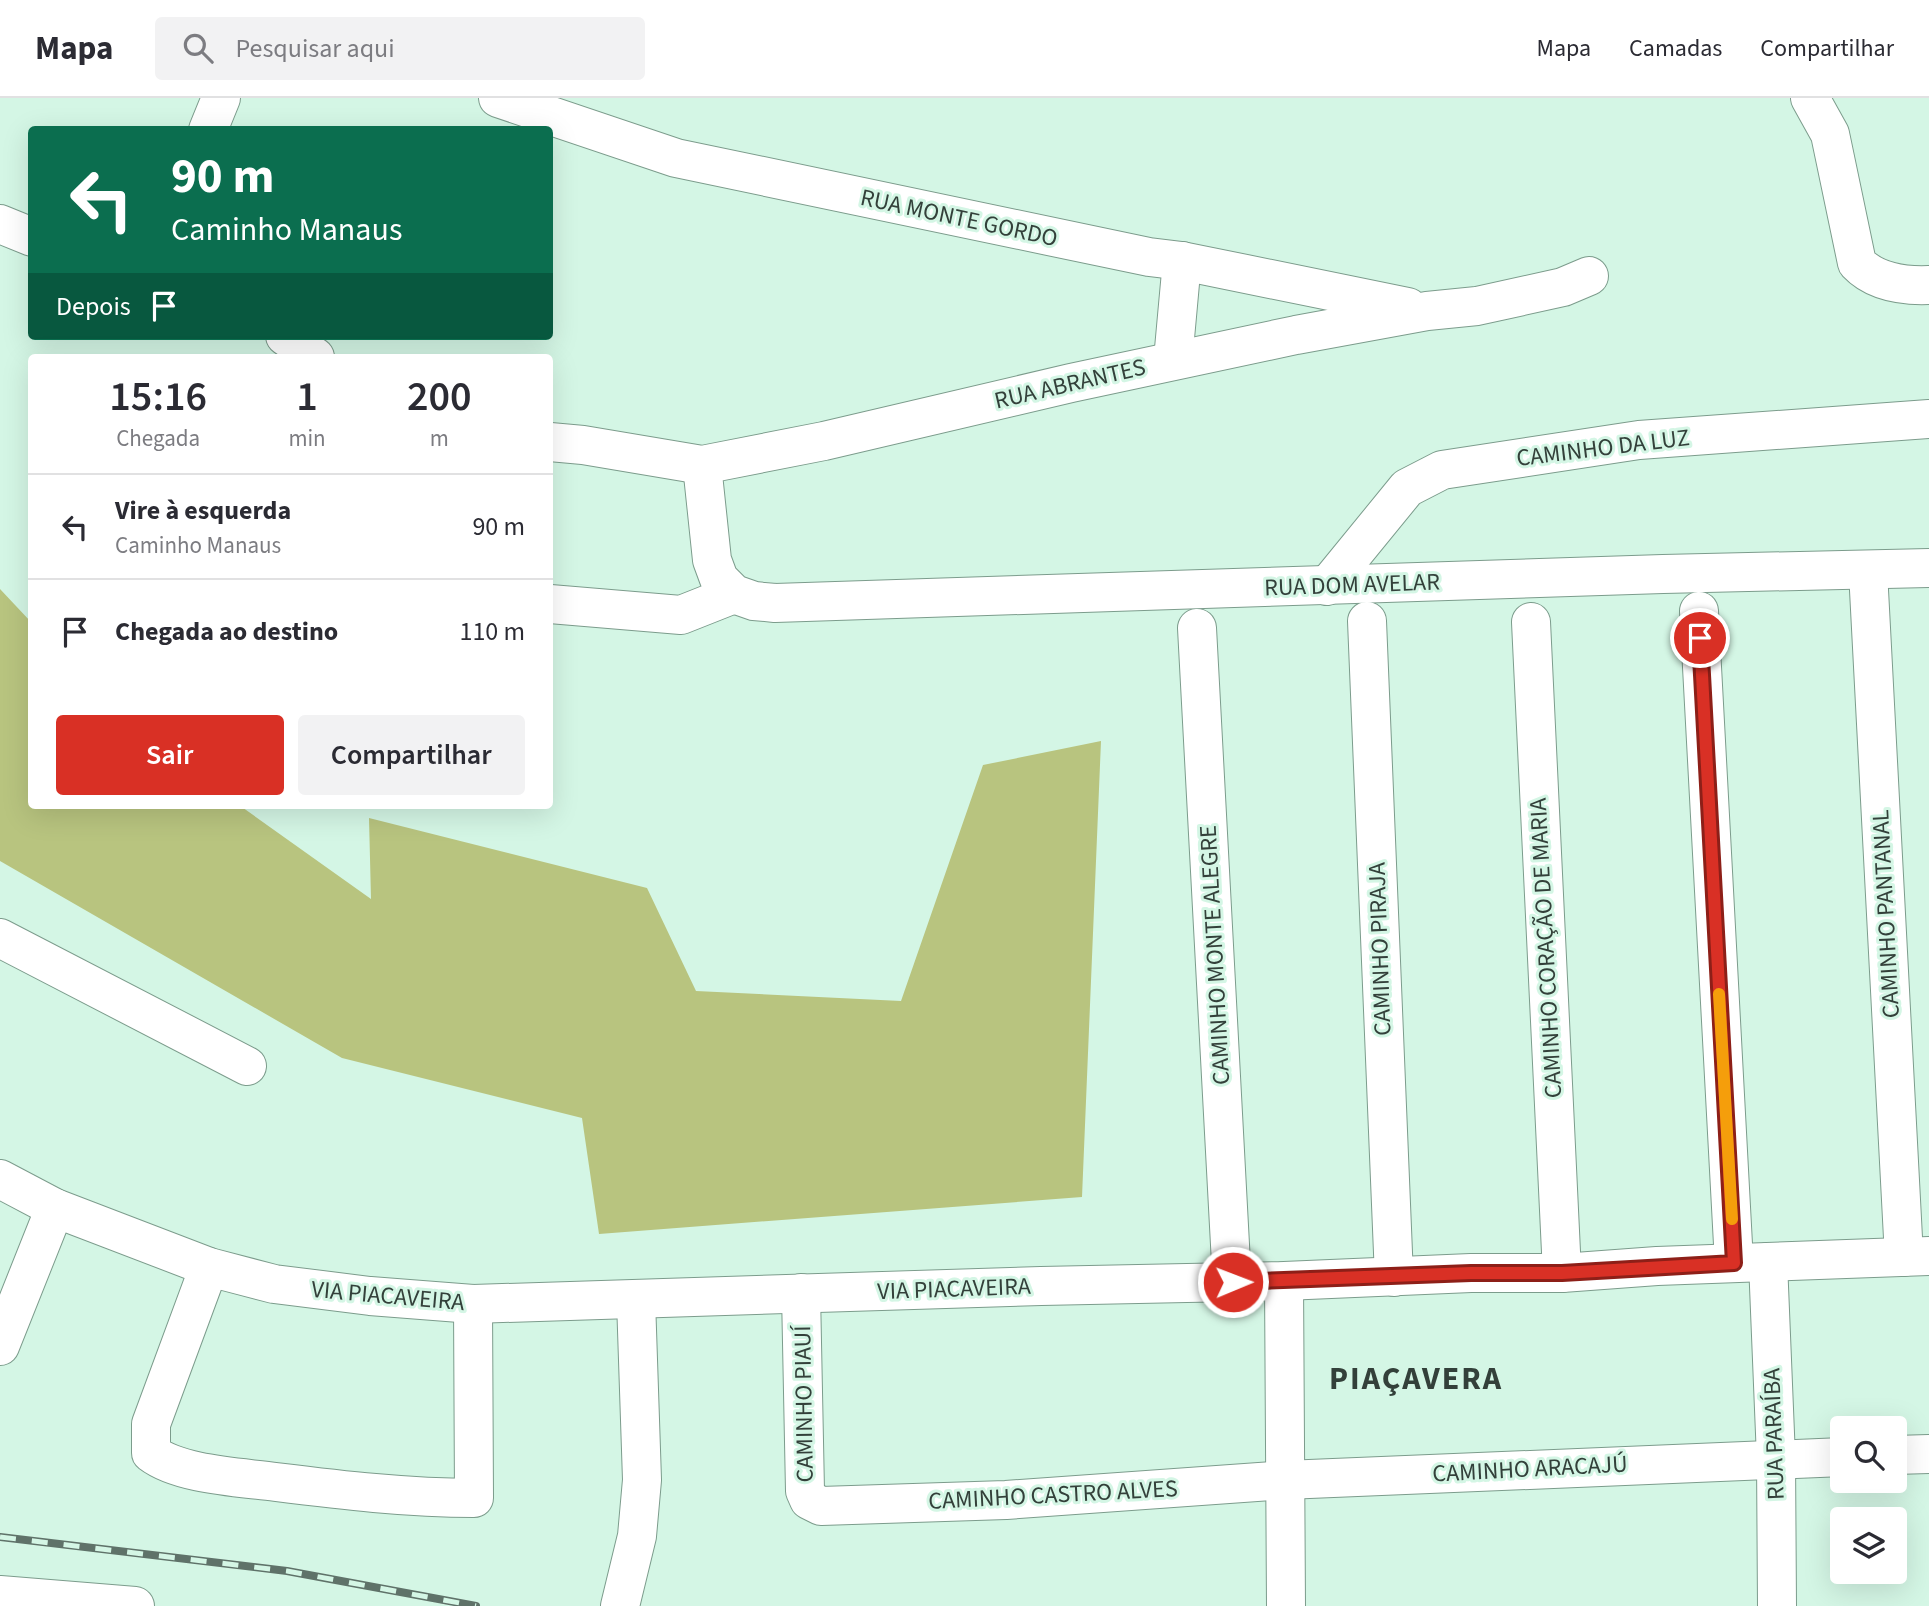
<!DOCTYPE html>
<html lang="pt">
<head>
<meta charset="utf-8">
<style>
	body { margin:0; font-family:"Source Sans 3",sans-serif; background:#f2f2f3; color:#2b2b33; height:100vh; display:flex; flex-direction:column; font-size:26px; white-space:nowrap }
	* { box-sizing:border-box; margin:0 }
	p { font-size:23px; color:#7c7c81 }
	.icon { flex:none; width:38px; height:38px; fill:none; stroke:currentColor; stroke-width:2; stroke-linecap:round; stroke-linejoin:round }
	.map { position:relative; flex:1; overflow:hidden }
	.drawer { position:absolute; left:28px; top:256px; width:525px; height:455px; display:flex; flex-direction:column; background:#fff; border-radius:7px; box-shadow:0 7px 28px #0002 }
	.drawer>* { flex:none }
	.guide { position:absolute; left:28px; top:28px; width:525px; height:214px; border-radius:7px; box-shadow:0 7px 28px #0002; background:#0b6e4f; color:#fff; overflow:hidden }
	.fabs { position:absolute; left:1830px; top:1318px; display:grid; gap:14px }
	.fabs a { display:grid; place-items:center; width:77px; height:77px; border-radius:7px; background:#fff; box-shadow:0 7px 28px #0002; font-size:35px }
	.pin { position:absolute; display:grid; place-items:center; width:60px; height:60px; color:#fff; margin:-30px; border:4px solid #fff; border-radius:50%; box-shadow:0 2px 7px #0007 }
	.me { position:absolute; width:77px; margin:-38px; rotate:89deg; stroke-linejoin:round; filter:drop-shadow(0 0 5px #0008) }
	.turn { display:flex; align-items:center; gap:24px; height:147px; padding:0 28px; font-size:32px }
	.turn .icon { width:91px; height:91px; stroke-width:2.5 }
	.turn b { display:block; font-size:49px; line-height:60px }
	.then { display:flex; align-items:center; height:66px; padding:0 28px; background:#0003; gap:14px; font-size:26px }
	.eta { display:flex; justify-content:space-evenly; align-items:center; height:119px; text-align:center }
	.eta b { font-size:42px; font-weight:600; line-height:49px }
	.primary-button { display:flex; gap:14px; margin-top:auto; padding:14px 28px }
	.primary-button a { flex:1; height:80px; border-radius:7px; background:#d93025; color:#fff; font-size:28px; font-weight:600; line-height:80px; text-align:center }
	.primary-button a+a { background:#f2f2f3; color:#2b2b33 }
	ul { padding:0; list-style:none }
	li { display:flex; align-items:center; gap:21px; height:105px; padding:0 28px; border-top:2px solid #e1e1e2 }
	li div { flex:1 }
	li b { display:block; font-size:26px }
	li em { font-style:normal }
	header { display:flex; align-items:center; gap:42px; box-sizing:border-box; height:98px; padding:0 35px; background:#fff; border-bottom:2px solid #e1e1e2 }
	header strong { font-size:33px }
	nav { display:flex; gap:38px; margin-inline-start:auto; font-size:24px }
	.search { width:490px; height:63px; background:#f2f2f3; display:flex; align-items:center; gap:18px; box-sizing:border-box; padding:0 24px; border-radius:7px; color:#7c7c81; font-size:26px }
	.map>svg:first-child { display:block }
	.forest { fill:#b8c47f }
	.lines { fill:none; stroke-linecap:round; stroke-linejoin:round }
	.minor-casing { stroke:#7c9c8c; stroke-width:40 }
	.tertiary-casing { stroke:#7c9c8c; stroke-width:40 }
	.minor { stroke:#fff; stroke-width:38 }
	.tertiary { stroke:#fff; stroke-width:38 }
	.rail-casing { stroke:#5f7269; stroke-width:8 }
	.rail { stroke:#d4f6e5; stroke-width:5; stroke-dasharray:16; stroke-linecap:butt }
	.route-casing { stroke:#8d1f18; stroke-width:18 }
	.route { stroke:#d93025; stroke-width:12 }
	.slow { stroke:#f59e0b; stroke-width:12 }
	.labels { text-anchor:middle; dominant-baseline:central; stroke-width:6; stroke-linejoin:round; paint-order:stroke }
	.street-label { font-size:24px; fill:#33403a; stroke:#d4f6e5 }
	.district-label { font-size:32px; font-weight:bold; letter-spacing:2px; fill:#33403a; stroke:#d4f6e5 }
</style>
</head>
<body>
<header>
<strong>Mapa</strong>
<div class="search"><svg class="icon" aria-label="search" viewBox="0 0 24 24"><circle cx="10" cy="10" r="6"/><path d="M15 15l6 6"/></svg>Pesquisar aqui</div>
<nav><a>Mapa</a><a>Camadas</a><a>Compartilhar</a></nav>
</header>
<div class="map">
<svg width="1929" height="1508" viewBox="0 0 1929 1508">
	<rect width="100%" height="100%" fill="#d4f6e5"/>
	<polygon class="forest" points="0,491 31,524 32,707 239,707 371,801 369,720 647,790 696,893 901,903 983,667 1101,643 1082,1099 599,1136 582,1020 342,960 0,763"/>
	<g class="lines">
		<defs>
			<g id="minor">
				<polyline points="498,0 676,60 1149,159 1182,163 1408,209"/>
				<path d="M1810,0L1830,36L1857,165C1875,184 1904,188 1929,187"/>
				<polyline points="208,32 221,0"/>
				<polyline points="0,126 32,139"/>
				<polyline points="285,238 315,259"/>
				<polyline points="1173,262 1182,163"/>
				<polyline points="550,344 583,347 702,367 824,343 1071,285 1296,237 1427,213 1477,208 1563,189 1589,178"/>
				<polyline points="702,367 712,462 719,481 734,496 754,503 775,505 1663,476 1929,470"/>
				<polyline points="1868,473 1904,1159"/>
				<polyline points="1327,488 1407,390 1442,372 1639,342 1929,321"/>
				<polyline points="550,506 681,517 734,496"/>
				<polyline points="1699,513 1734,1165"/>
				<polyline points="1367,523 1394,1179"/>
				<polyline points="1531,524 1562,1175"/>
				<polyline points="1197,530 1232,1184"/>
				<polyline points="0,840 247,968"/>
				<polyline points="1768,1164 1776,1360 1777,1508"/>
				<path d="M209,1169L151,1326V1355C180,1377 240,1379 276,1384C341,1392 408,1400 474,1400L473,1206"/>
				<polyline points="1284,1183 1286,1508"/>
				<polyline points="801,1195 805,1393 809,1402 821,1408 1006,1402 1285,1382 1843,1359"/>
				<polyline points="0,1248 55,1110"/>
				<polyline points="1895,1357 1929,1356"/>
				<polyline points="0,1497 135,1508"/>
				<polyline points="620,1508 637,1438 642,1382 636,1202"/>
			</g>
			<polyline id="tertiary" points="0,1081 55,1110 209,1169 274,1186 370,1198 473,1206 1041,1188 1284,1183 1471,1175 1562,1175 1657,1168 1929,1158"/>
		</defs>
		<use href="#minor" class="minor-casing"/>
		<use href="#tertiary" class="tertiary-casing"/>
		<use href="#minor" class="minor"/>
		<use href="#tertiary" class="tertiary"/>
		<defs>
			<polyline id="rail" points="0,1439 287,1473 476,1508"/>
		</defs>
		<use href="#rail" class="rail-casing"/>
		<use href="#rail" class="rail"/>
	</g>
	<g class="lines">
		<defs>
			<polyline id="route" points="1233,1184 1471,1175 1562,1175 1734,1165 1700,540"/>
		</defs>
		<use href="#route" class="route-casing"/>
		<use href="#route" class="route"/>
		<polyline class="slow" points="1719,896 1732,1121"/>
	</g>
	<g class="labels">
		<g class="street-label">
			<text transform="translate(959 120) rotate(12)">RUA MONTE GORDO</text>
			<text transform="translate(1070 286) rotate(-13)">RUA ABRANTES</text>
			<text transform="translate(1603 350) rotate(-7)">CAMINHO DA LUZ</text>
			<text transform="translate(1352 487) rotate(-2)">RUA DOM AVELAR</text>
			<text transform="translate(1886 816) rotate(-93)">CAMINHO PANTANAL</text>
			<text transform="translate(1546 850) rotate(-93)">CAMINHO CORAÇÃO DE MARIA</text>
			<text transform="translate(1380 851) rotate(-92)">CAMINHO PIRAJA</text>
			<text transform="translate(1215 857) rotate(-93)">CAMINHO MONTE ALEGRE</text>
			<text transform="translate(954 1191) rotate(-2)">VIA PIACAVEIRA</text>
			<text transform="translate(388 1198) rotate(5)">VIA PIACAVEIRA</text>
			<text transform="translate(804 1306) rotate(-91)">CAMINHO PIAUÍ</text>
			<text transform="translate(1774 1336) rotate(-92)">RUA PARAÍBA</text>
			<text transform="translate(1530 1371) rotate(-3)">CAMINHO ARACAJÚ</text>
			<text transform="translate(1053 1397) rotate(-3)">CAMINHO CASTRO ALVES</text>
		</g>
		<g class="district-label">
			<text x="1416" y="1281">PIAÇAVERA</text>
		</g>
	</g>
</svg>
<div class="fabs">
<a><svg class="icon" aria-label="search" viewBox="0 0 24 24"><circle cx="10" cy="10" r="6"/><path d="M15 15l6 6"/></svg></a>
<a><svg class="icon" aria-label="layers" viewBox="0 0 24 24"><path d="M12 4l9 5-9 5-9-5zM3 14l9 5 9-5"/></svg></a>
</div>
<div class="pin" style="left:1700px;top:540px;background:#d93025"><svg class="icon" aria-label="arrive" viewBox="0 0 24 24"><path d="M6 21V4h12l-3 4 3 4H6"/></svg></div>
<svg class="me" style="left:1233px;top:1184px" viewBox="-20 -20 40 40"><circle r="17" fill="#d93025" stroke="#fff" stroke-width="3"/><path d="M0-11L8 9 0 5-8 9z" fill="#fff"/></svg>
<div class="guide">
<div class="turn"><svg class="icon" aria-label="left" viewBox="0 0 24 24"><path d="M17 20v-9H6M10 6l-5 5 5 5"/></svg><div><b>90 m</b>Caminho Manaus</div></div>
<div class="then">Depois<svg class="icon" aria-label="arrive" viewBox="0 0 24 24"><path d="M6 21V4h12l-3 4 3 4H6"/></svg></div>
</div>
<section class="drawer">
<div class="eta">
<div><b>15:16</b><p>Chegada</p></div>
<div><b>1</b><p>min</p></div>
<div><b>200</b><p>m</p></div>
</div>
<ul>
<li><svg class="icon" aria-label="left" viewBox="0 0 24 24"><path d="M17 20v-9H6M10 6l-5 5 5 5"/></svg><div><b>Vire à esquerda</b><p>Caminho Manaus</p></div><em>90 m</em></li>
<li><svg class="icon" aria-label="arrive" viewBox="0 0 24 24"><path d="M6 21V4h12l-3 4 3 4H6"/></svg><div><b>Chegada ao destino</b></div><em>110 m</em></li>
</ul>
<div class="primary-button"><a>Sair</a><a>Compartilhar</a></div>
</section>
</div>
</body>
</html>
